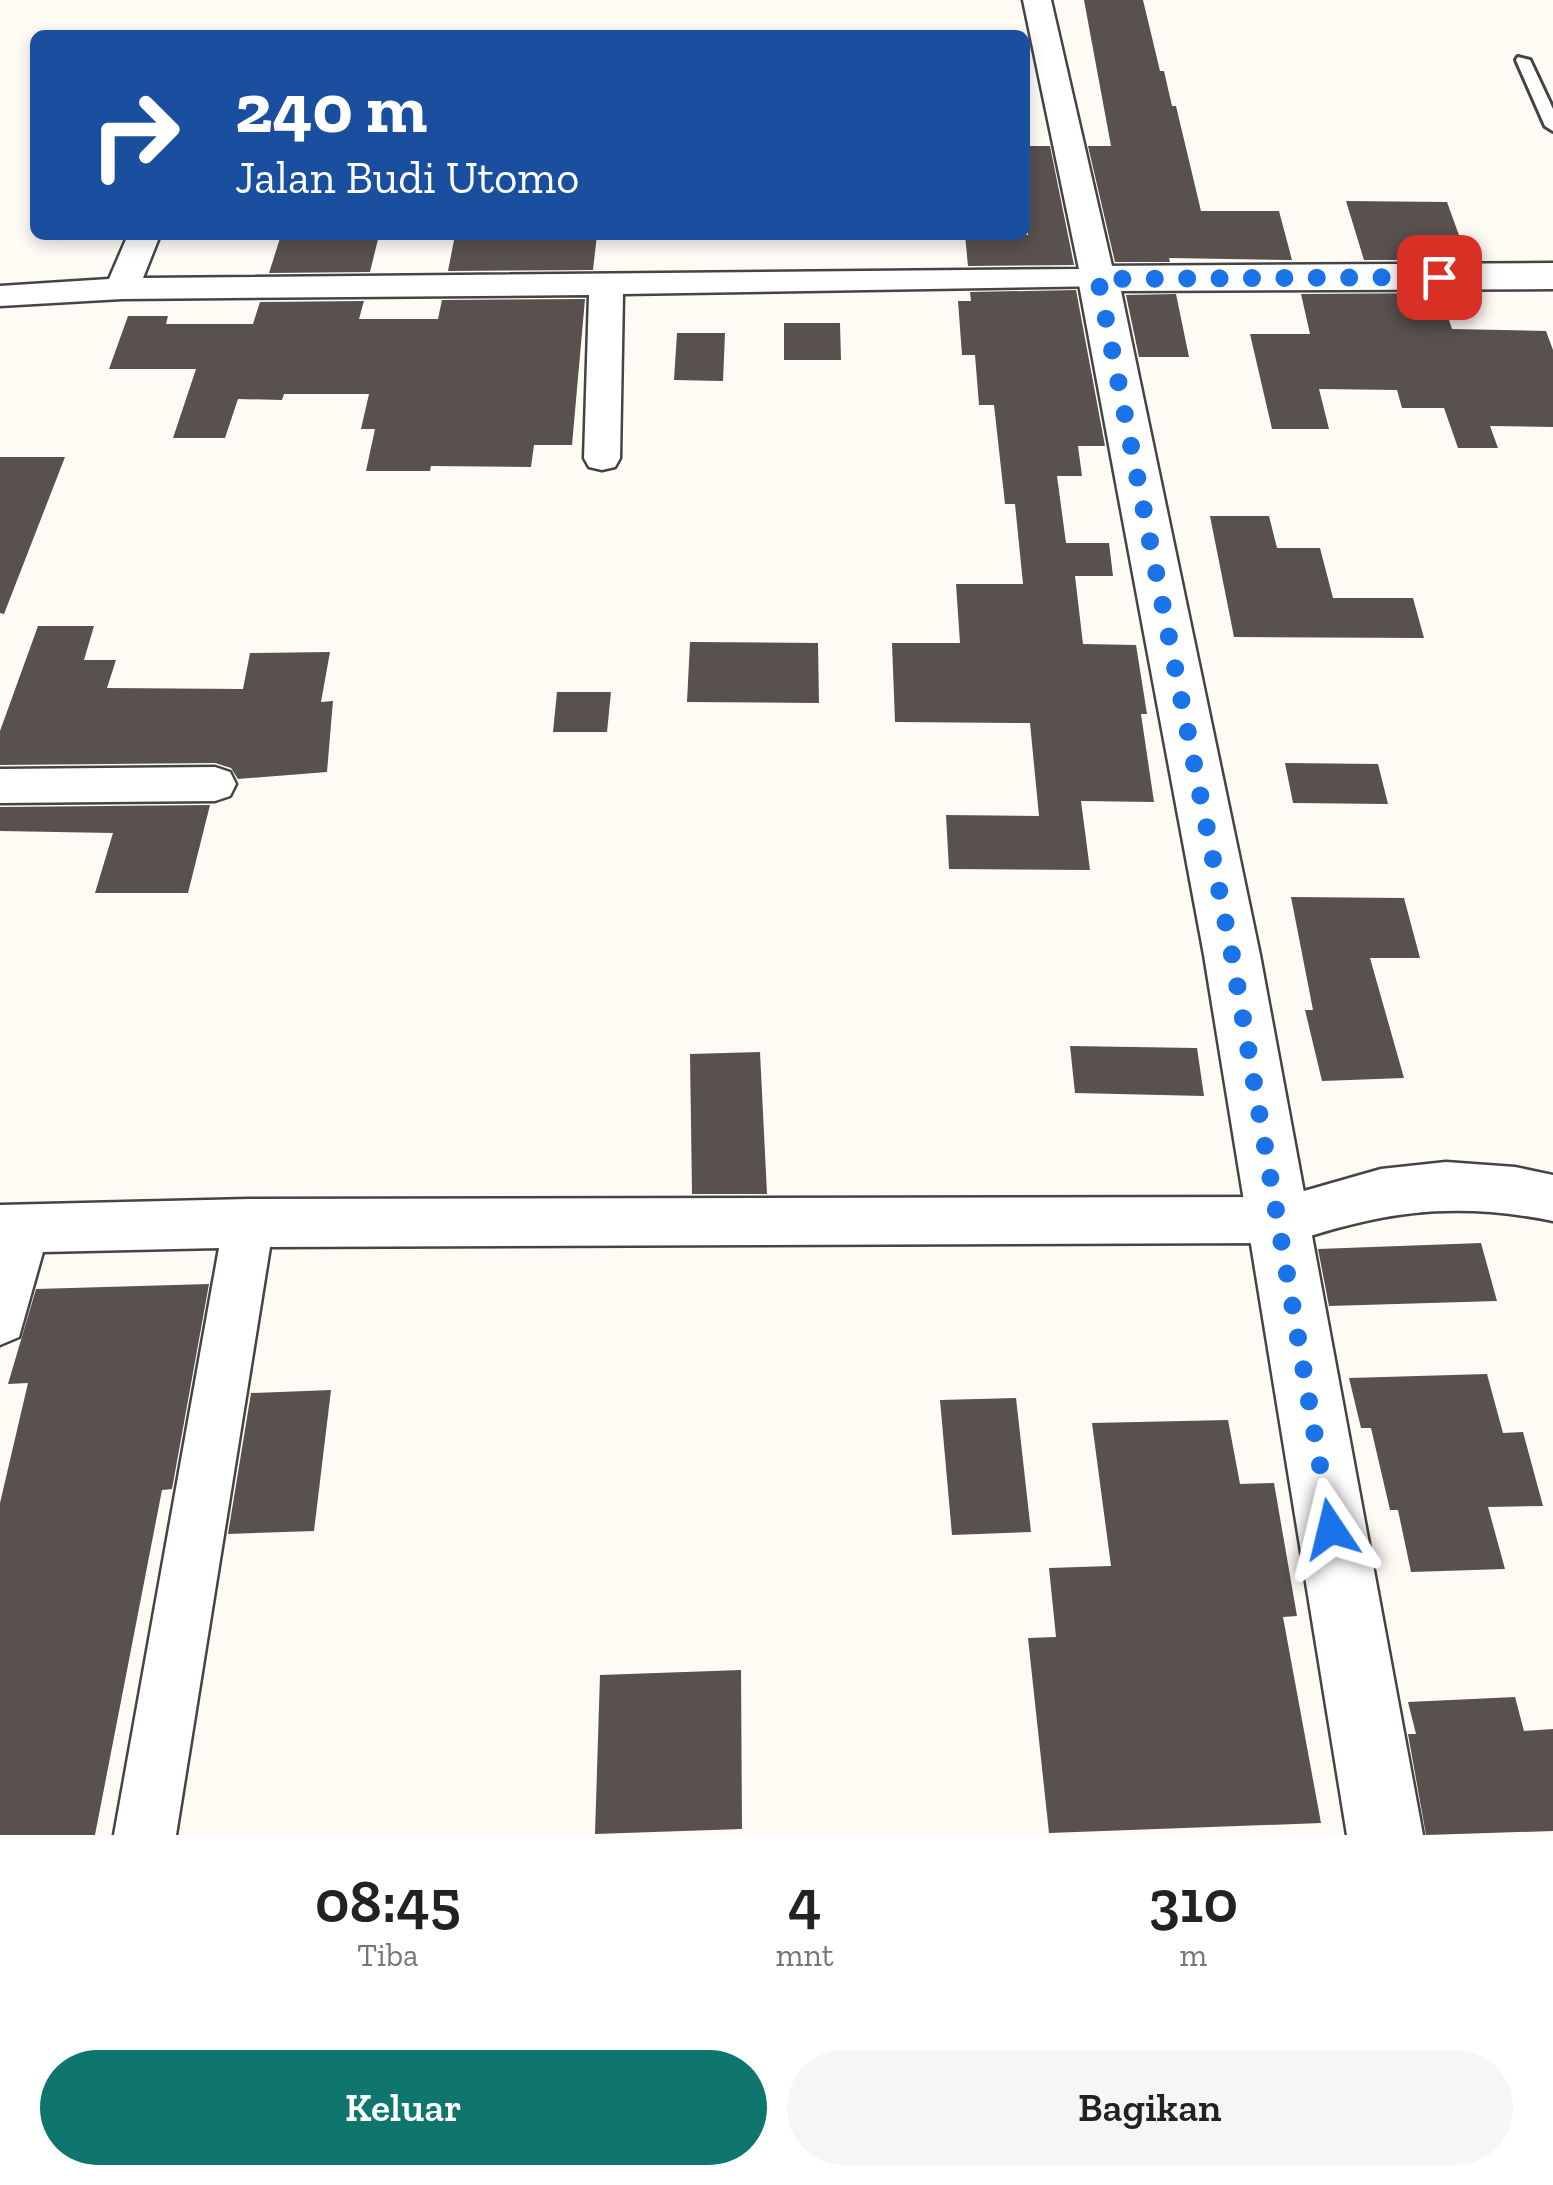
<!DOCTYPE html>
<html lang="id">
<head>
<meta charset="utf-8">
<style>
	body { margin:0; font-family:"Zilla Slab",serif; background:#f6f6f6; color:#222; height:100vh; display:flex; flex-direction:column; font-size:38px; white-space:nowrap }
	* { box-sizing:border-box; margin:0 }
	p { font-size:32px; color:#767676 }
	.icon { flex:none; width:55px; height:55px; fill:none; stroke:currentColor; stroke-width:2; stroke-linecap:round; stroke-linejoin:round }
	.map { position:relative; height:1835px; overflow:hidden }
	.sheet { display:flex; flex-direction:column; background:#fff; flex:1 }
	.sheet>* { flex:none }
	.top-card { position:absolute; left:30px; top:30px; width:1000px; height:210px; border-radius:15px; box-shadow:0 5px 15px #0003; background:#1a4fa0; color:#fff; overflow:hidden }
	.pin { position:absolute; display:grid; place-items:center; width:85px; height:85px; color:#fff; margin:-42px; border-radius:20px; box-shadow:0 5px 15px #0006 }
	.me { position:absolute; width:110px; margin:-55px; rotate:350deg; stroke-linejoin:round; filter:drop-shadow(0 0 8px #0008) }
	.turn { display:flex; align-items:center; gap:35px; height:210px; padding:0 40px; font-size:45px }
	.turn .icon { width:130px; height:130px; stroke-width:2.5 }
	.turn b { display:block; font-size:70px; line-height:85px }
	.eta { display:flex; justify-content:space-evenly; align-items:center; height:170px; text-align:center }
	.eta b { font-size:60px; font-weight:600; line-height:70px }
	.button { display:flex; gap:20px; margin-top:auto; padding:20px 40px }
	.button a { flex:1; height:115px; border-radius:60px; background:#0f766e; color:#fff; font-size:40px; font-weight:600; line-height:115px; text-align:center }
	.button a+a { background:#f6f6f6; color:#222 }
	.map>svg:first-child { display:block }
	.building { fill:#58514e }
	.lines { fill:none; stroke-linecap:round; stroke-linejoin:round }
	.service-casing { stroke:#444; stroke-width:6 }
	.minor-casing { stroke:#444; stroke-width:5 }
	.tertiary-casing { stroke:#444; stroke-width:5 }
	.service { fill:#fff; fill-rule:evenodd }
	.minor { fill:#fff; fill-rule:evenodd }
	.tertiary { fill:#fff; fill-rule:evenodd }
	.route { stroke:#1a73e8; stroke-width:18; stroke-dasharray:0 32.4 }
</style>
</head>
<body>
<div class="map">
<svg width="1553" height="1835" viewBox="0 0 1553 1835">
	<rect width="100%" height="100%" fill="#fefbf5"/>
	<g class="building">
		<polygon points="1084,0 1143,0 1160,71 1164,71 1172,106 1176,106 1201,211 1279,211 1292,260 1169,258 1170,262 1115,262 1088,146 1111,146"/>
		<polygon points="1025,146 1050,146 1074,265 968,266 965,235 1028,235"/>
		<polygon points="1346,201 1447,202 1460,238 1423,238 1430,260 1364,260"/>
		<polygon points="281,235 379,235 370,272 269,273"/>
		<polygon points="455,235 597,235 593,270 448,271"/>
		<polygon points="1076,290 1105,446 1078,446 1082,476 1057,476 1066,543 1109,543 1113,576 1075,576 1083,644 1136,645 1147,714 1141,714 1154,802 1081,801 1090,870 949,869 946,815 1039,816 1030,723 895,722 892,643 960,643 956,584 1023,584 1015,504 1005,504 994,405 979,405 975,355 962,355 958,301 971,301 970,292"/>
		<polygon points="1440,293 1452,329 1546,331 1553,350 1553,427 1490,426 1498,448 1458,448 1444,408 1402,408 1397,390 1319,389 1329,429 1272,429 1250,334 1310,334 1301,294"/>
		<polygon points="1176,294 1189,357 1139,357 1126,295"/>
		<polygon points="585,299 572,445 534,445 531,467 431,466 430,471 366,471 375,429 361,429 369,394 284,394 282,400 238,399 225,438 173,438 196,369 109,369 128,316 168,316 166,324 253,324 260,302 364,301 359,319 438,319 442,300"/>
		<polygon points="784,323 840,323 841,360 784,360"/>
		<polygon points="677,333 725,333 723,381 674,380"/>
		<polygon points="0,457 65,457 4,614 0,613"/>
		<polygon points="1210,516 1269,516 1277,548 1320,548 1333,598 1413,598 1424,638 1234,637"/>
		<polygon points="38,626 94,626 84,660 116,660 107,688 243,689 250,653 330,652 321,702 333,701 327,772 238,779 231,768 215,763 0,765 0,731"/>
		<polygon points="690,642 818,643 819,703 687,702"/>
		<polygon points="557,692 611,692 607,732 553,732"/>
		<polygon points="1285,763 1378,764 1388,804 1293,803"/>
		<polygon points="210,805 188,893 95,893 113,833 0,831 0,807"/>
		<polygon points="1291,897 1404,898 1420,958 1370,958 1404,1078 1322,1081 1305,1010 1313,1010"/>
		<polygon points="1070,1046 1197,1048 1204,1096 1075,1093"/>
		<polygon points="760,1052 767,1194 692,1194 690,1054"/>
		<polygon points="1481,1243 1497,1301 1329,1306 1318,1249"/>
		<polygon points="209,1284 172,1489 162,1490 95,1835 0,1835 0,1503 28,1383 8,1384 36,1289"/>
		<polygon points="1487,1374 1503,1433 1523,1432 1543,1506 1488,1507 1505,1569 1411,1572 1398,1510 1390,1510 1371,1428 1361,1428 1349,1378"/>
		<polygon points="331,1390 314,1531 228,1534 251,1393"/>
		<polygon points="1016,1398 1031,1532 952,1535 940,1400"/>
		<polygon points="1228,1420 1240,1484 1274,1483 1297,1616 1283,1617 1321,1823 1049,1833 1028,1638 1056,1637 1049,1568 1111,1566 1092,1423"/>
		<polygon points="741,1670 742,1829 595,1834 600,1675"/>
		<polygon points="1515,1697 1524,1731 1553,1729 1553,1831 1426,1835 1408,1734 1416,1734 1408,1702"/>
	</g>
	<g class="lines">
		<defs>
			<polygon id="service" points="1518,57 1530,60 1553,109 1553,131 1545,126 1516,60"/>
			<g id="minor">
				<polygon points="1023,0 1051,0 1115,279 1110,286 623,294 620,458 615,467 602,470 589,467 584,458 589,295 122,299 0,306 0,286 109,279 128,235 160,235 143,278 1079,269"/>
				<polygon points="215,767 230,772 236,784 230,796 215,801 0,803 0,769"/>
				<path d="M1446,1162L1515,1167L1553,1175V1221C1450,1200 1376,1212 1278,1247L1268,1243L270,1247L176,1835H114L219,1248L43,1252L19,1337L0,1345V1205L249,1199L1283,1197L1381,1169Z"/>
			</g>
			<polygon id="tertiary" points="1553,263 1553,289 1121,291 1260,955 1423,1835 1347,1835 1204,955 1078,279 1084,270 1098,266"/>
		</defs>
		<use href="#service" class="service-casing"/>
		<use href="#minor" class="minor-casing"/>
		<use href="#tertiary" class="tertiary-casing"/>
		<use href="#service" class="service"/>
		<use href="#minor" class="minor"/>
		<use href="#tertiary" class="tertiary"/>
	</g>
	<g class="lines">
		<polyline class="route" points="1331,1529 1232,955 1098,279 1439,277"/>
	</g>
</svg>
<div class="pin" style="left:1439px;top:277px;background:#d93025"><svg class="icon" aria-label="arrive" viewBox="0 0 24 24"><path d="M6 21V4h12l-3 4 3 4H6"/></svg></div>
<svg class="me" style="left:1331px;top:1529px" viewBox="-20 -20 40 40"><path d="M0-17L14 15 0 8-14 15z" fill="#1a73e8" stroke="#fff" stroke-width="4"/></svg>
<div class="top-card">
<div class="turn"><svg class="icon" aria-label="right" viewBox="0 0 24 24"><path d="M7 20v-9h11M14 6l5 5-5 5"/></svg><div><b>240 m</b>Jalan Budi Utomo</div></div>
</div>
</div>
<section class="sheet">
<div class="eta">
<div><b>08:45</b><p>Tiba</p></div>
<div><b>4</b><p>mnt</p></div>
<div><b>310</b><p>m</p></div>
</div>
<div class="button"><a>Keluar</a><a>Bagikan</a></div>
</section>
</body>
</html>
